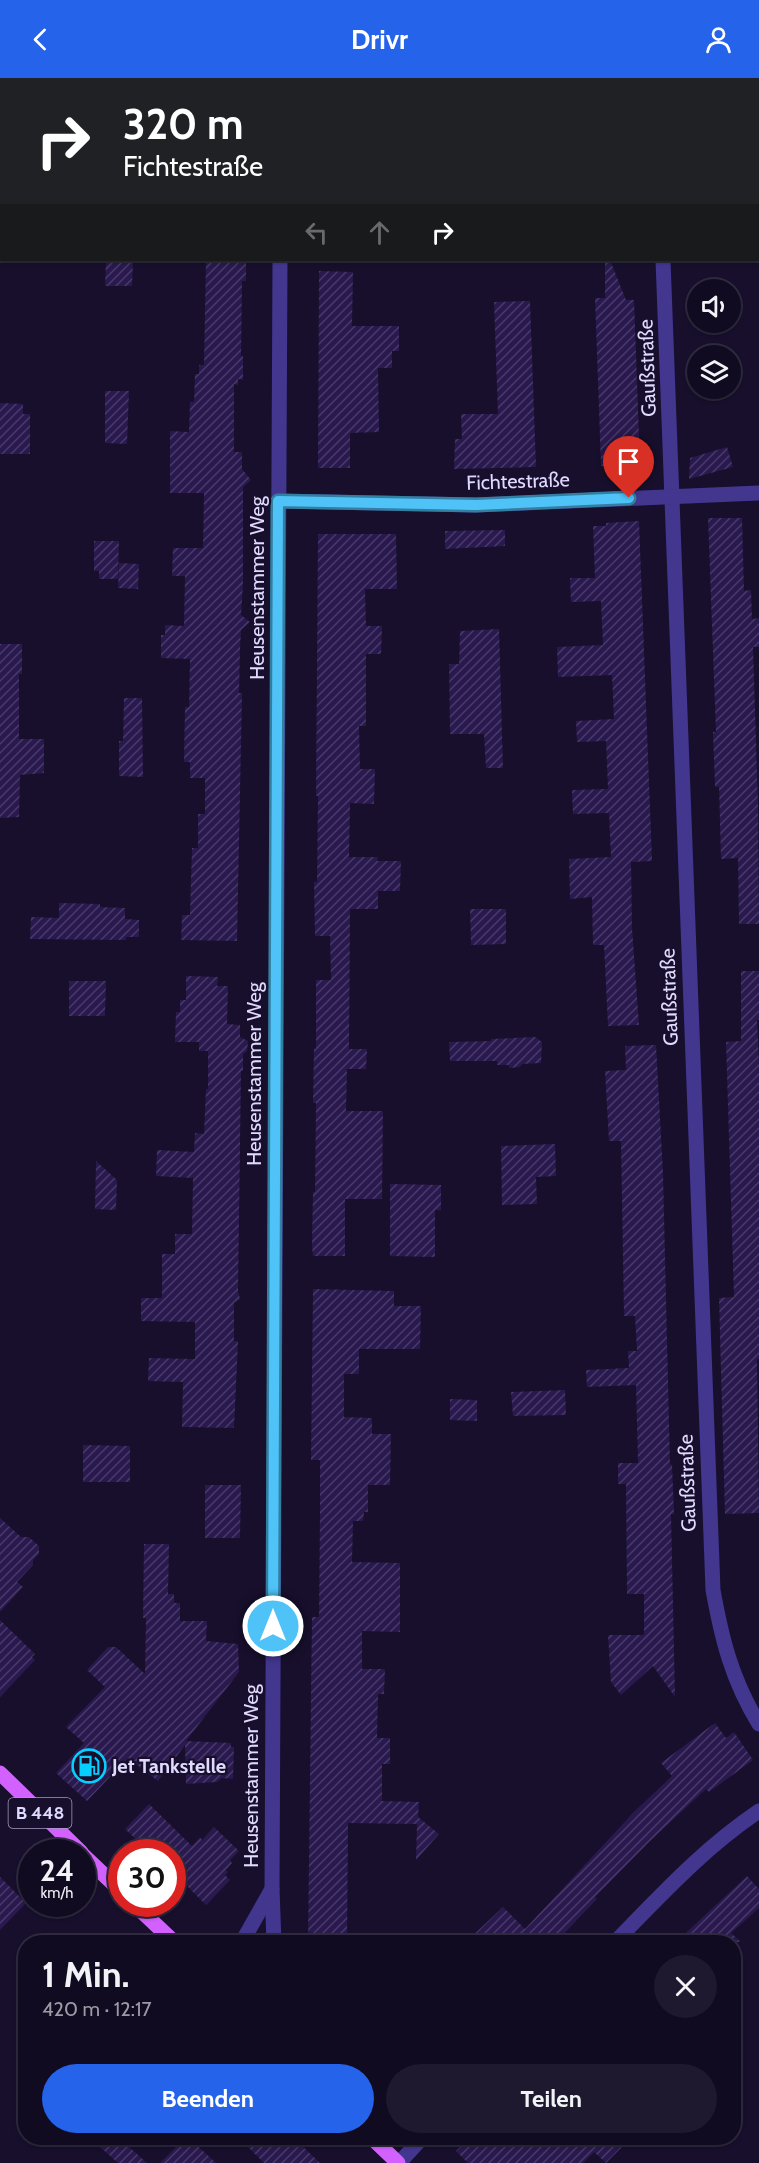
<!DOCTYPE html>
<html lang="de">
<head>
<meta charset="utf-8">
<style>
	body { margin:0; font-family:Cabin,sans-serif; background:#1e192e; color:#f1f3f6; height:100vh; display:flex; flex-direction:column; font-size:22px; white-space:nowrap }
	* { box-sizing:border-box; margin:0 }
	p { font-size:20px; color:#9c9ba5 }
	.icon { flex:none; width:33px; height:33px; fill:none; stroke:currentColor; stroke-width:2; stroke-linecap:round; stroke-linejoin:round }
	.map { position:relative; flex:1; overflow:hidden }
	.sheet { position:absolute; left:18px; top:1857px; width:723px; height:210px; display:flex; flex-direction:column; background:#110b21; border-radius:24px; box-shadow:0 2px 4px #0004,0 0 0 2px #302b3f }
	.sheet>* { flex:none }
	.hud { position:absolute; left:0px; top:0px; width:759px; height:183px; box-shadow:0 2px 4px #0004,0 0 0 2px #302b3f; background:#202124; color:#fff; overflow:hidden }
	.tools { position:absolute; left:687px; top:201px; display:grid; gap:12px }
	.tools a { display:grid; place-items:center; width:54px; height:54px; border-radius:50%; background:#110b21; box-shadow:0 2px 4px #0004,0 0 0 2px #302b3f; font-size:30px }
	.speed { position:absolute; left:18px; top:1761px; display:flex; gap:12px; font-size:30px; font-weight:700; text-align:center }
	.speed>* { display:grid; place-content:center; width:78px; height:78px; border-radius:50%; background:#110b21; box-shadow:0 2px 4px #0004,0 0 0 2px #302b3f; line-height:1 }
	.speed small { font-size:15px; font-weight:400 }
	.speed .limit { border:9px solid #d22; background:#fff; color:#111 }
	.pin { position:absolute; display:grid; place-items:center; width:51px; height:51px; color:#fff; margin:-62px -26px; border-radius:50% 50% 50% 0; rotate:-45deg; box-shadow:0 0 6px #0007 }
	.pin .icon { rotate:45deg }
	.me { position:absolute; width:66px; margin:-33px; rotate:0deg; stroke-linejoin:round; filter:drop-shadow(0 0 4px #0008) }
	.turn { display:flex; align-items:center; gap:21px; height:126px; padding:0 24px; font-size:27px }
	.turn .icon { width:78px; height:78px; stroke-width:2.5 }
	.turn b { display:block; font-size:42px; line-height:51px }
	.lanes { display:flex; align-items:center; height:57px; padding:0 24px; background:#0003; justify-content:center; gap:30px; direction:ltr }
	.lanes .off { opacity:.35 }
	.round { display:grid; place-items:center; flex:none; width:63px; height:63px; border-radius:32px; background:#1e192e }
	.summary { display:flex; align-items:center; justify-content:space-between; height:102px; padding:0 24px }
	h1 { font-size:36px; font-weight:700; line-height:45px }
	.button { display:flex; gap:12px; margin-top:auto; padding:12px 24px }
	.button a { flex:1; height:69px; border-radius:36px; background:#2563eb; color:#fff; font-size:24px; font-weight:700; line-height:69px; text-align:center }
	.button a+a { background:#1e192e; color:#f1f3f6 }
	header { display:flex; justify-content:space-between; align-items:center; height:78px; padding:0 24px; background:#2563eb; color:#fff; font-size:27px; font-weight:700 }
	.map>svg:first-child { display:block }
	.building { fill:url(#building-hatch) }
	.lines { fill:none; stroke-linecap:round; stroke-linejoin:round }
	.street { stroke:#42368f; stroke-width:15 }
	.primary { stroke:#d361ff; stroke-width:15 }
	.route-casing { stroke:#337fa1; stroke-width:15 }
	.route { stroke:#4fc3f7; stroke-width:10 }
	.labels { text-anchor:middle; dominant-baseline:central; stroke-width:4.5; stroke-linejoin:round; paint-order:stroke }
	.shield { fill:#170f2c; stroke:#a49dc0; stroke-width:1.5 }
	.shield-label { font-size:18px; font-weight:bold; fill:#e1daff }
	.street-label { font-size:20px; fill:#e1daff; stroke:#170f2c }
	.poi-label { font-size:20px; font-weight:bold; fill:#e1daff; stroke:#170f2c; text-anchor:start }
</style>
</head>
<body>
<header><svg class="icon" aria-label="back" viewBox="0 0 24 24"><path d="M15 5l-7 7 7 7"/></svg>Drivr<svg class="icon" aria-label="person" viewBox="0 0 24 24"><circle cx="12" cy="8" r="4"/><path d="M4 21q1-7 8-7t8 7"/></svg></header>
<div class="map">
<svg width="759" height="2085" viewBox="0 0 759 2085">
	<defs>
		<pattern id="building-hatch" width="6" height="6" patternUnits="userSpaceOnUse" patternTransform="scale(1.5)"><rect width="6" height="6" fill="#29194e"/><path d="M-1 1l2-2M0 6l6-6M5 7l2-2" fill="none" stroke="#483a69"/></pattern>
	</defs>
	<rect width="100%" height="100%" fill="#170f2c"/>
	<g class="building">
		<polygon points="106,182 133,182 132,208 105,208"/>
		<polygon points="206,182 246,182 246,203 242,203 241,278 243,278 243,302 238,301 238,307 234,306 234,374 242,374 242,391 251,402 243,409 243,506 241,537 250,544 241,552 240,571 239,615 242,615 237,863 181,862 182,837 190,837 192,770 198,770 198,736 205,736 205,700 190,700 190,684 184,684 185,629 189,629 190,581 161,580 161,557 165,557 165,547 184,548 185,498 172,498 173,470 203,470 204,415 170,415 170,353 189,354 190,324 194,324 195,296 199,296 199,287 204,287"/>
		<polygon points="605,182 610,182 626,222 634,222 640,386 601,388 595,220 605,220"/>
		<polygon points="319,193 353,194 352,248 399,248 399,273 392,273 392,290 378,290 379,354 350,355 350,390 318,390"/>
		<polygon points="530,223 536,389 454,391 455,361 462,361 461,336 498,336 494,224"/>
		<polygon points="105,313 129,313 127,366 105,365"/>
		<polygon points="0,325 23,326 23,336 30,336 30,376 0,376"/>
		<polygon points="727,369 733,389 689,401 690,380"/>
		<polygon points="708,440 742,440 744,513 751,512 752,541 759,540 759,569 753,569 758,727 759,846 739,846 738,780 721,781 719,709 715,709 713,654 716,654"/>
		<polygon points="639,443 652,783 631,784 632,850 639,947 608,948 604,867 593,867 592,819 570,821 569,781 611,779 609,735 573,736 572,712 608,711 606,663 577,664 576,643 614,641 612,597 558,599 557,569 603,567 601,523 571,524 570,500 595,500 593,448 606,448 606,445"/>
		<polygon points="505,452 505,468 445,471 445,453"/>
		<polygon points="318,456 396,456 397,511 365,511 366,548 382,548 381,576 366,576 366,648 359,648 360,691 375,691 374,726 350,725 349,779 378,779 377,783 401,783 400,813 378,813 378,831 350,831 349,971 367,971 366,991 347,991 346,1033 383,1033 382,1121 345,1121 345,1178 313,1178 312,1168 313,1114 315,1114 316,1025 313,1025 314,970 316,971 316,902 331,902 330,858 315,858 314,804 317,804 318,718 316,718"/>
		<polygon points="94,463 119,463 118,501 99,501 99,493 94,493"/>
		<polygon points="119,485 139,486 138,511 118,510"/>
		<polygon points="499,551 503,690 486,690 484,656 450,656 449,586 459,586 460,553"/>
		<polygon points="0,566 22,566 22,596 19,596 19,661 44,661 44,695 20,697 19,739 0,740"/>
		<polygon points="124,620 142,620 143,699 119,698 119,663 123,663"/>
		<polygon points="59,825 100,826 100,829 125,830 125,841 139,842 139,859 126,859 126,862 30,861 31,839 59,840"/>
		<polygon points="470,831 506,831 506,866 471,867"/>
		<polygon points="741,893 759,893 759,942 757,942 759,986 759,1281 757,1281 759,1435 725,1436 719,1220 734,1219 726,964 741,963"/>
		<polygon points="186,898 218,899 217,908 228,908 227,946 240,947 240,959 248,963 247,973 243,976 243,993 241,993 238,1213 240,1221 234,1225 234,1263 238,1263 234,1350 182,1349 183,1304 148,1303 149,1280 195,1281 195,1244 141,1243 141,1220 162,1220 162,1176 175,1176 175,1156 192,1156 193,1100 156,1098 157,1072 194,1074 195,1055 204,1056 206,1011 208,1011 208,973 199,973 199,964 175,964 176,934 180,934 180,922 186,922"/>
		<polygon points="69,903 106,903 105,938 69,938"/>
		<polygon points="535,959 542,964 541,985 522,986 520,989 510,990 508,987 497,987 497,983 450,983 449,964 491,963 491,961"/>
		<polygon points="656,967 663,1095 670,1387 672,1386 674,1436 671,1436 675,1619 653,1588 621,1617 611,1604 608,1557 644,1557 644,1516 627,1516 626,1406 618,1406 618,1385 638,1385 636,1307 587,1309 586,1292 629,1290 628,1273 637,1273 635,1238 624,1238 621,1063 609,1063 605,993 626,992 625,968"/>
		<polygon points="555,1066 556,1098 536,1099 537,1126 502,1127 501,1068"/>
		<polygon points="96,1083 117,1102 116,1132 95,1131"/>
		<polygon points="390,1106 441,1107 441,1132 435,1132 435,1179 390,1178"/>
		<polygon points="313,1211 394,1213 394,1228 421,1228 420,1271 359,1271 359,1296 344,1296 344,1339 372,1340 372,1356 391,1356 390,1407 368,1407 368,1434 364,1434 363,1443 353,1443 352,1484 400,1485 400,1554 362,1553 362,1591 385,1591 384,1616 378,1616 377,1660 390,1660 390,1686 382,1686 382,1723 419,1724 418,1739 439,1756 416,1782 417,1746 348,1745 347,1864 308,1864 312,1539 319,1539 320,1434 320,1382 311,1382"/>
		<polygon points="565,1312 566,1337 513,1338 511,1314"/>
		<polygon points="450,1321 477,1322 477,1343 450,1342"/>
		<polygon points="83,1367 130,1368 130,1404 83,1404"/>
		<polygon points="205,1407 241,1407 240,1460 205,1460"/>
		<polygon points="0,1440 21,1459 29,1459 39,1468 39,1476 33,1482 33,1487 17,1504 23,1509 0,1534"/>
		<polygon points="144,1466 169,1466 168,1516 174,1516 174,1525 180,1525 180,1543 207,1543 206,1563 238,1566 239,1594 186,1663 231,1665 231,1669 234,1669 233,1701 222,1700 217,1704 186,1706 185,1667 158,1703 128,1680 87,1723 56,1695 84,1665 66,1649 105,1609 87,1592 108,1569 116,1569 145,1596 146,1540 143,1540"/>
		<polygon points="0,1542 35,1576 32,1579 35,1582 0,1619"/>
		<polygon points="715,1645 726,1660 734,1654 753,1682 709,1714 706,1711 649,1764 595,1819 597,1821 556,1864 466,1864 503,1829 525,1851 634,1734 672,1698 661,1685"/>
		<polygon points="149,1726 192,1768 200,1759 202,1762 214,1749 239,1773 230,1782 232,1785 226,1792 228,1794 225,1797 230,1802 206,1827 179,1800 188,1791 172,1774 161,1765 149,1774 125,1751"/>
		<polygon points="747,1798 759,1811 759,1830 731,1855 741,1864 676,1864"/>
		<polygon points="0,1799 26,1825 0,1852"/>
		<polygon points="90,2060 119,2060 147,2085 118,2085"/>
		<polygon points="185,2060 189,2060 216,2085 160,2085"/>
		<polygon points="239,2060 294,2060 320,2085 264,2085"/>
		<polygon points="469,2060 631,2060 606,2085 594,2074 583,2085 468,2085 456,2073"/>
	</g>
	<g class="lines">
		<g class="street">
			<polyline points="656,0 656,2"/>
			<polyline points="281,2 281,0"/>
			<polyline points="0,132 2,132"/>
			<path d="M663,182L713,1512C722,1562 732,1602 759,1646"/>
			<polyline points="278,423 476,427 759,415"/>
			<polyline points="242,1864 272,1811"/>
			<polyline points="274,1864 272,1811 280,182"/>
			<path d="M615,1864C661,1817 704,1770 759,1733"/>
			<polyline points="399,2085 422,2060"/>
		</g>
		<g class="primary">
			<polyline points="0,1695 81,1774"/>
			<polyline points="82,1776 122,1814"/>
			<polyline points="134,1826 174,1864"/>
			<polyline points="372,2060 398,2085"/>
		</g>
	</g>
	<g class="lines">
		<defs>
			<polyline id="route" points="273,1548 278,423 476,427 629,420"/>
		</defs>
		<use href="#route" class="route-casing"/>
		<use href="#route" class="route"/>
	</g>
	<defs>
		<symbol id="fuel-ring" viewBox="-11 -11 22 22"><circle r="9.5" fill="#170f2c" stroke="#06ceff" stroke-width="1.5"/><path d="M-5.5-6h7V0h2V4h1.3V-2.5L3-4.5l.8-.8L6-3V5H2.5V1h-1V6h-7ZM-4.2-4.7v3.2H.2V-4.7Z" fill="#06ceff"/></symbol>
	</defs>
	<g fill-rule="evenodd">
		<use href="#fuel-ring" x="70" y="1669" width="38" height="38"/>
	</g>
	<g class="labels">
		<rect class="shield" x="8.5" y="1720" width="63" height="30" rx="4.5"/>
		<g class="shield-label">
			<text x="40" y="1735">B 448</text>
		</g>
		<g class="street-label">
			<text transform="translate(647 290) rotate(-92)">Gaußstraße</text>
			<text transform="translate(518 403) rotate(-2)">Fichtestraße</text>
			<text transform="translate(257 510) rotate(-90)">Heusenstammer Weg</text>
			<text transform="translate(669 919) rotate(-92)">Gaußstraße</text>
			<text transform="translate(254 996) rotate(-90)">Heusenstammer Weg</text>
			<text transform="translate(687 1405) rotate(-92)">Gaußstraße</text>
			<text transform="translate(251 1698) rotate(-90)">Heusenstammer Weg</text>
		</g>
		<g class="poi-label">
			<text x="112" y="1688">Jet Tankstelle</text>
		</g>
	</g>
</svg>
<div class="tools">
<a><svg class="icon" aria-label="sound" viewBox="0 0 24 24"><path d="M4 9h4l5-4v14l-5-4H4zM17 9q2 3 0 6"/></svg></a>
<a><svg class="icon" aria-label="layers" viewBox="0 0 24 24"><path d="M12 4l9 5-9 5-9-5zM3 14l9 5 9-5"/></svg></a>
</div>
<div class="speed"><div>24<small>km/h</small></div><div class="limit">30</div></div>
<div class="pin" style="left:629px;top:420px;background:#d93025"><svg class="icon" aria-label="arrive" viewBox="0 0 24 24"><path d="M6 21V4h12l-3 4 3 4H6"/></svg></div>
<svg class="me" style="left:273px;top:1548px" viewBox="-20 -20 40 40"><circle r="17" fill="#4fc3f7" stroke="#fff" stroke-width="3"/><path d="M0-11L8 9 0 5-8 9z" fill="#fff"/></svg>
<div class="hud">
<div class="turn"><svg class="icon" aria-label="right" viewBox="0 0 24 24"><path d="M7 20v-9h11M14 6l5 5-5 5"/></svg><div><b>320 m</b>Fichtestraße</div></div>
<div class="lanes"><svg class="icon off" aria-label="left" viewBox="0 0 24 24"><path d="M17 20v-9H6M10 6l-5 5 5 5"/></svg><svg class="icon off" aria-label="ahead" viewBox="0 0 24 24"><path d="M12 20V5M6 11l6-6 6 6"/></svg><svg class="icon" aria-label="right" viewBox="0 0 24 24"><path d="M7 20v-9h11M14 6l5 5-5 5"/></svg></div>
</div>
<section class="sheet">
<div class="summary"><div><h1>1 Min.</h1><p>420 m · 12:17</p></div><a class="round"><svg class="icon" aria-label="close" viewBox="0 0 24 24"><path d="M6 6l12 12M18 6L6 18"/></svg></a></div>
<div class="button"><a>Beenden</a><a>Teilen</a></div>
</section>
</div>
</body>
</html>
